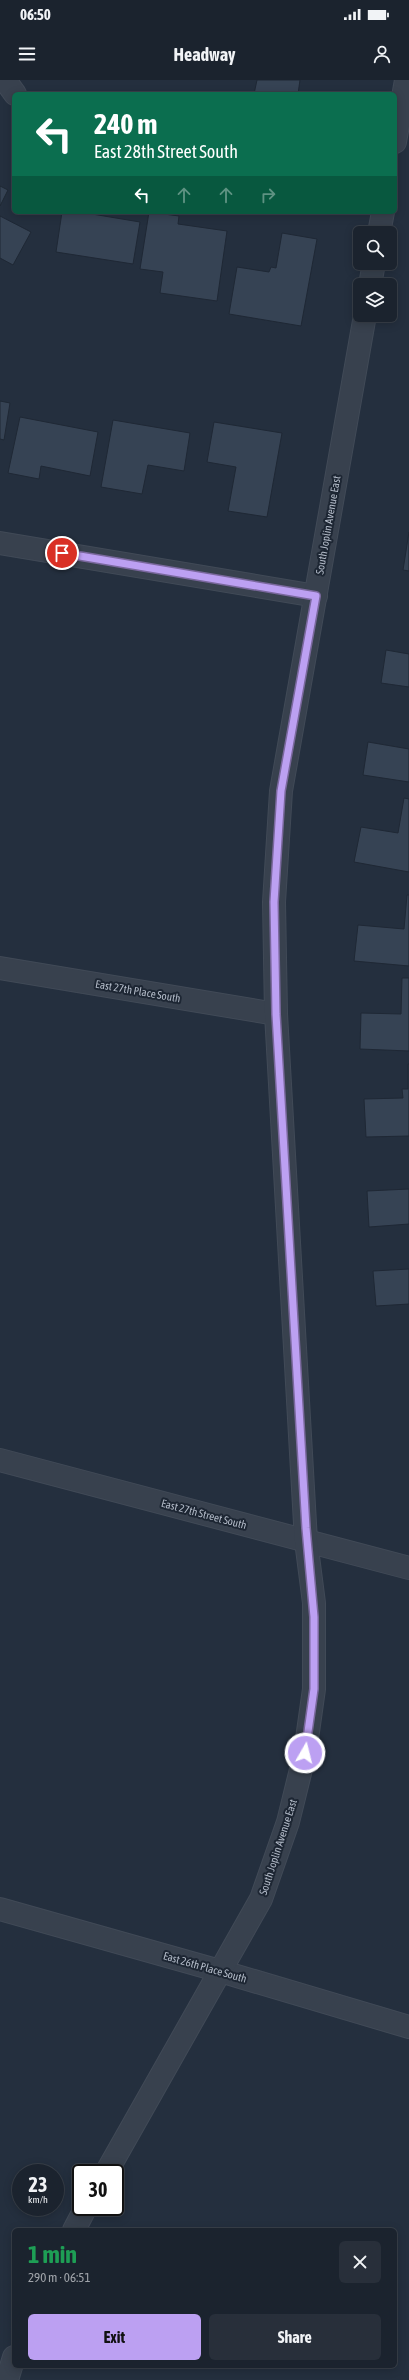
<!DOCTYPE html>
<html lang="en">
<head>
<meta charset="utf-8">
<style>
	body { margin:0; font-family:"Asap Condensed",sans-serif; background:#282f3a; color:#f1f3f6; height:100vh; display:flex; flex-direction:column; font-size:15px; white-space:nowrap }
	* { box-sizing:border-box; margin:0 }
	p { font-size:13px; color:#a0a4aa }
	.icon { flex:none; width:22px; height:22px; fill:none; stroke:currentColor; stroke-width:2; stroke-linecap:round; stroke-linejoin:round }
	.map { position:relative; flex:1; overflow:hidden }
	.drawer { position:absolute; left:12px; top:2148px; width:385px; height:140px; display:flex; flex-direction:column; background:#1b232e; border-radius:6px; box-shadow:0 2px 10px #0003,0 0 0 1px #39404a }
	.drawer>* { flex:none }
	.top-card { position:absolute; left:12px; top:12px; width:385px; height:122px; border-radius:6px; box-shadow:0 2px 10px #0003,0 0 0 1px #39404a; background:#0b6e4f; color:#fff; overflow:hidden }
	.tools { position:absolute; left:353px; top:146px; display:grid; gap:8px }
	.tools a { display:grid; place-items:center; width:44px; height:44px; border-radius:6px; background:#1b232e; box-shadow:0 2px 10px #0003,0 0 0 1px #39404a; font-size:20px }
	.speed { position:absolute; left:12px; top:2084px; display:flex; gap:8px; font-size:20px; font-weight:700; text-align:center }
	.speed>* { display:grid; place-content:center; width:52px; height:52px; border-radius:50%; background:#1b232e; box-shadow:0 2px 10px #0003,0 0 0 1px #39404a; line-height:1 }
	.speed small { font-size:10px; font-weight:400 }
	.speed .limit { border:2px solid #111; border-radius:6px; background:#fff; color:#111 }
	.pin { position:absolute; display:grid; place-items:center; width:34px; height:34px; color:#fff; margin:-17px; border:2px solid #fff; border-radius:50%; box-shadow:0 1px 4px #0007 }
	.me { position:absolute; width:44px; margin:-22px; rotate:8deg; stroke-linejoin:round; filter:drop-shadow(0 0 3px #0008) }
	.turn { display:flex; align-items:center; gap:14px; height:84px; padding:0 16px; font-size:18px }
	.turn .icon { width:52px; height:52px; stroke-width:2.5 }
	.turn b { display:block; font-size:28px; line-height:34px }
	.lanes { display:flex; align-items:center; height:38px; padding:0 16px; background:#0003; justify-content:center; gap:20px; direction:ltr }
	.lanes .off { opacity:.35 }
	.round { display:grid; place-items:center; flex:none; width:42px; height:42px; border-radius:6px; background:#282f3a }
	.summary { display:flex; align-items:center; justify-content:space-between; height:68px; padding:0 16px }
	h1 { font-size:24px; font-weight:700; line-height:30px; color:#1e9e55 }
	.primary-button { display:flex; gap:8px; margin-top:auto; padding:8px 16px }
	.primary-button a { flex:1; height:46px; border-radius:6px; background:#bca0f2; color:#111; font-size:16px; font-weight:700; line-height:46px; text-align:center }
	.primary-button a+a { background:#282f3a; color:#f1f3f6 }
	.status { display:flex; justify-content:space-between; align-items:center; height:28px; padding:0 20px; background:#1b232e; direction:ltr }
	.status svg { height:11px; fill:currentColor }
	header { display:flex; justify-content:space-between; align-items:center; height:52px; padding:0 16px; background:#1b232e; font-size:18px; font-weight:700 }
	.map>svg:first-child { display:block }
	.building { fill:#364354; stroke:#1f2835 }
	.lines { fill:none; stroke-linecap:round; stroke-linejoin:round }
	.minor-casing { stroke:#414a57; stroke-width:24 }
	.minor { stroke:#38414e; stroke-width:22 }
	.route-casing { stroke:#7a689d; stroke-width:10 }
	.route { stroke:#bca0f2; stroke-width:7 }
	.labels { text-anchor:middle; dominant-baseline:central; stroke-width:4; stroke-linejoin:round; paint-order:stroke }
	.street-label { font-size:11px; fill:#b4bcc9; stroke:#1d2633 }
</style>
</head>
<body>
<div class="status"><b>06:50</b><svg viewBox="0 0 49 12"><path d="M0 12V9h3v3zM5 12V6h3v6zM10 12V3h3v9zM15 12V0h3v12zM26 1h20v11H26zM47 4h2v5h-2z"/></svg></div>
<header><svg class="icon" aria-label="menu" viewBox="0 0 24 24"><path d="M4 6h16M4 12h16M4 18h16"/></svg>Headway<svg class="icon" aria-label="person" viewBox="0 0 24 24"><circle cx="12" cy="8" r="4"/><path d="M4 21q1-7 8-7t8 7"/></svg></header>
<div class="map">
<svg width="409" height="2300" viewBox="0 0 409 2300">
	<rect width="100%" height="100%" fill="#242f3e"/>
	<g class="building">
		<polygon points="257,0 300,0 298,14 254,14"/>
		<polygon points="0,106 8,110 0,126"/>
		<polygon points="62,132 92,132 92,134 140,142 133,184 56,172"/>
		<polygon points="149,132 179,136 178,144 227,151 217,221 160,213 163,192 140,189"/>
		<polygon points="0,136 31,152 13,185 0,178"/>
		<polygon points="282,153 317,159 301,246 229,234 237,187 269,192 271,187 276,188"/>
		<polygon points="0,321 10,323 4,360 0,359"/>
		<polygon points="20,337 98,352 90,396 41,386 39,399 8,393"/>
		<polygon points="113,340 190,353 184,391 148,385 142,414 101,407"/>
		<polygon points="214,342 282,353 267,437 228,431 236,387 207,382"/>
		<polygon points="409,452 409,491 403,490"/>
		<polygon points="386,570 409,574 409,607 381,603"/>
		<polygon points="368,662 409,669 409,702 363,695"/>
		<polygon points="404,718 409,719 409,792 354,782 361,747 398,753"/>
		<polygon points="407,815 409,815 409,886 354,881 358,845 404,849"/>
		<polygon points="402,898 409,898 409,971 360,969 361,933 401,934"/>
		<polygon points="408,984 409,984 409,1056 366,1057 364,1019 403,1018 402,1009 408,1009"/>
		<polygon points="409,1109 409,1144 369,1147 367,1111"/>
		<polygon points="409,1189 409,1224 376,1226 373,1191"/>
	</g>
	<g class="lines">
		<defs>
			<g id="minor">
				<polyline points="5,0 15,14"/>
				<polyline points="395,62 406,0"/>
				<polyline points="379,153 383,132"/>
				<polyline points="370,205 374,183"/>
				<polyline points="0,463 316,516"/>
				<polyline points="0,888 276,934"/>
				<polyline points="0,1380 409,1488"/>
				<polyline points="0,1829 220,1891 409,1947"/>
				<polyline points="106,2093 261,1819 288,1742 305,1673 314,1609 314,1523 306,1461 276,934 274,822 281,711 365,235"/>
				<polyline points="74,2150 86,2127"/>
				<polyline points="7,2300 14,2277"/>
			</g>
		</defs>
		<use href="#minor" class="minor-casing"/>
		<use href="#minor" class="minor"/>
	</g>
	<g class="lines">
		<defs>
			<polyline id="route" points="62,473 316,516 281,711 274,822 276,934 306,1448 314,1537 314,1609 305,1673"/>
		</defs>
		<use href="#route" class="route-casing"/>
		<use href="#route" class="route"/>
	</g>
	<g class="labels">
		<g class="street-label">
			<text transform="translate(328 445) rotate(-80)">South Joplin Avenue East</text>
			<text transform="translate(138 911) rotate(10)">East 27th Place South</text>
			<text transform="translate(204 1434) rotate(15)">East 27th Street South</text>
			<text transform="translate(278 1767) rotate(-72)">South Joplin Avenue East</text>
			<text transform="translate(205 1887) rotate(16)">East 26th Place South</text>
		</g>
	</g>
</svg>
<div class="tools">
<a><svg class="icon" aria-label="search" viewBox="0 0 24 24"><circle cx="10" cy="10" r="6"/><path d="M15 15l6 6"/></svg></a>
<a><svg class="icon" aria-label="layers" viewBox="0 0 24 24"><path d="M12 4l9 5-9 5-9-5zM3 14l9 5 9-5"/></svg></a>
</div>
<div class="speed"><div>23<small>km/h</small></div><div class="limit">30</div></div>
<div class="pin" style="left:62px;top:473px;background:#d93025"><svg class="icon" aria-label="arrive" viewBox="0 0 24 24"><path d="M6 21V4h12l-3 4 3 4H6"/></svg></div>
<svg class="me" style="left:305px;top:1673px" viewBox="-20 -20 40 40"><circle r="17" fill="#bca0f2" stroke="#fff" stroke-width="3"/><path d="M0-11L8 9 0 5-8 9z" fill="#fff"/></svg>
<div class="top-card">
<div class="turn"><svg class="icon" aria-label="left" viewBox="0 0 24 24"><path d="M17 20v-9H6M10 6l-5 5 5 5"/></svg><div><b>240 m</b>East 28th Street South</div></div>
<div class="lanes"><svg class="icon" aria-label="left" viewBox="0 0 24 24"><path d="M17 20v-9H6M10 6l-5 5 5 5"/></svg><svg class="icon off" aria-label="ahead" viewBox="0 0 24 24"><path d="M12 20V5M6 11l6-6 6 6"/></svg><svg class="icon off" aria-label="ahead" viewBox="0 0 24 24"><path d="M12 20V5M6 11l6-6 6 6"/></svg><svg class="icon off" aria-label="right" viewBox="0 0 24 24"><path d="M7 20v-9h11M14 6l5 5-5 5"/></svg></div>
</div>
<section class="drawer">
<div class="summary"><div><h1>1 min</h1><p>290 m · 06:51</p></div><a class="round"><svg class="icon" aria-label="close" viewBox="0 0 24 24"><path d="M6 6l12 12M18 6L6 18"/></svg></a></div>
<div class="primary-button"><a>Exit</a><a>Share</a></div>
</section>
</div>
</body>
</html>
